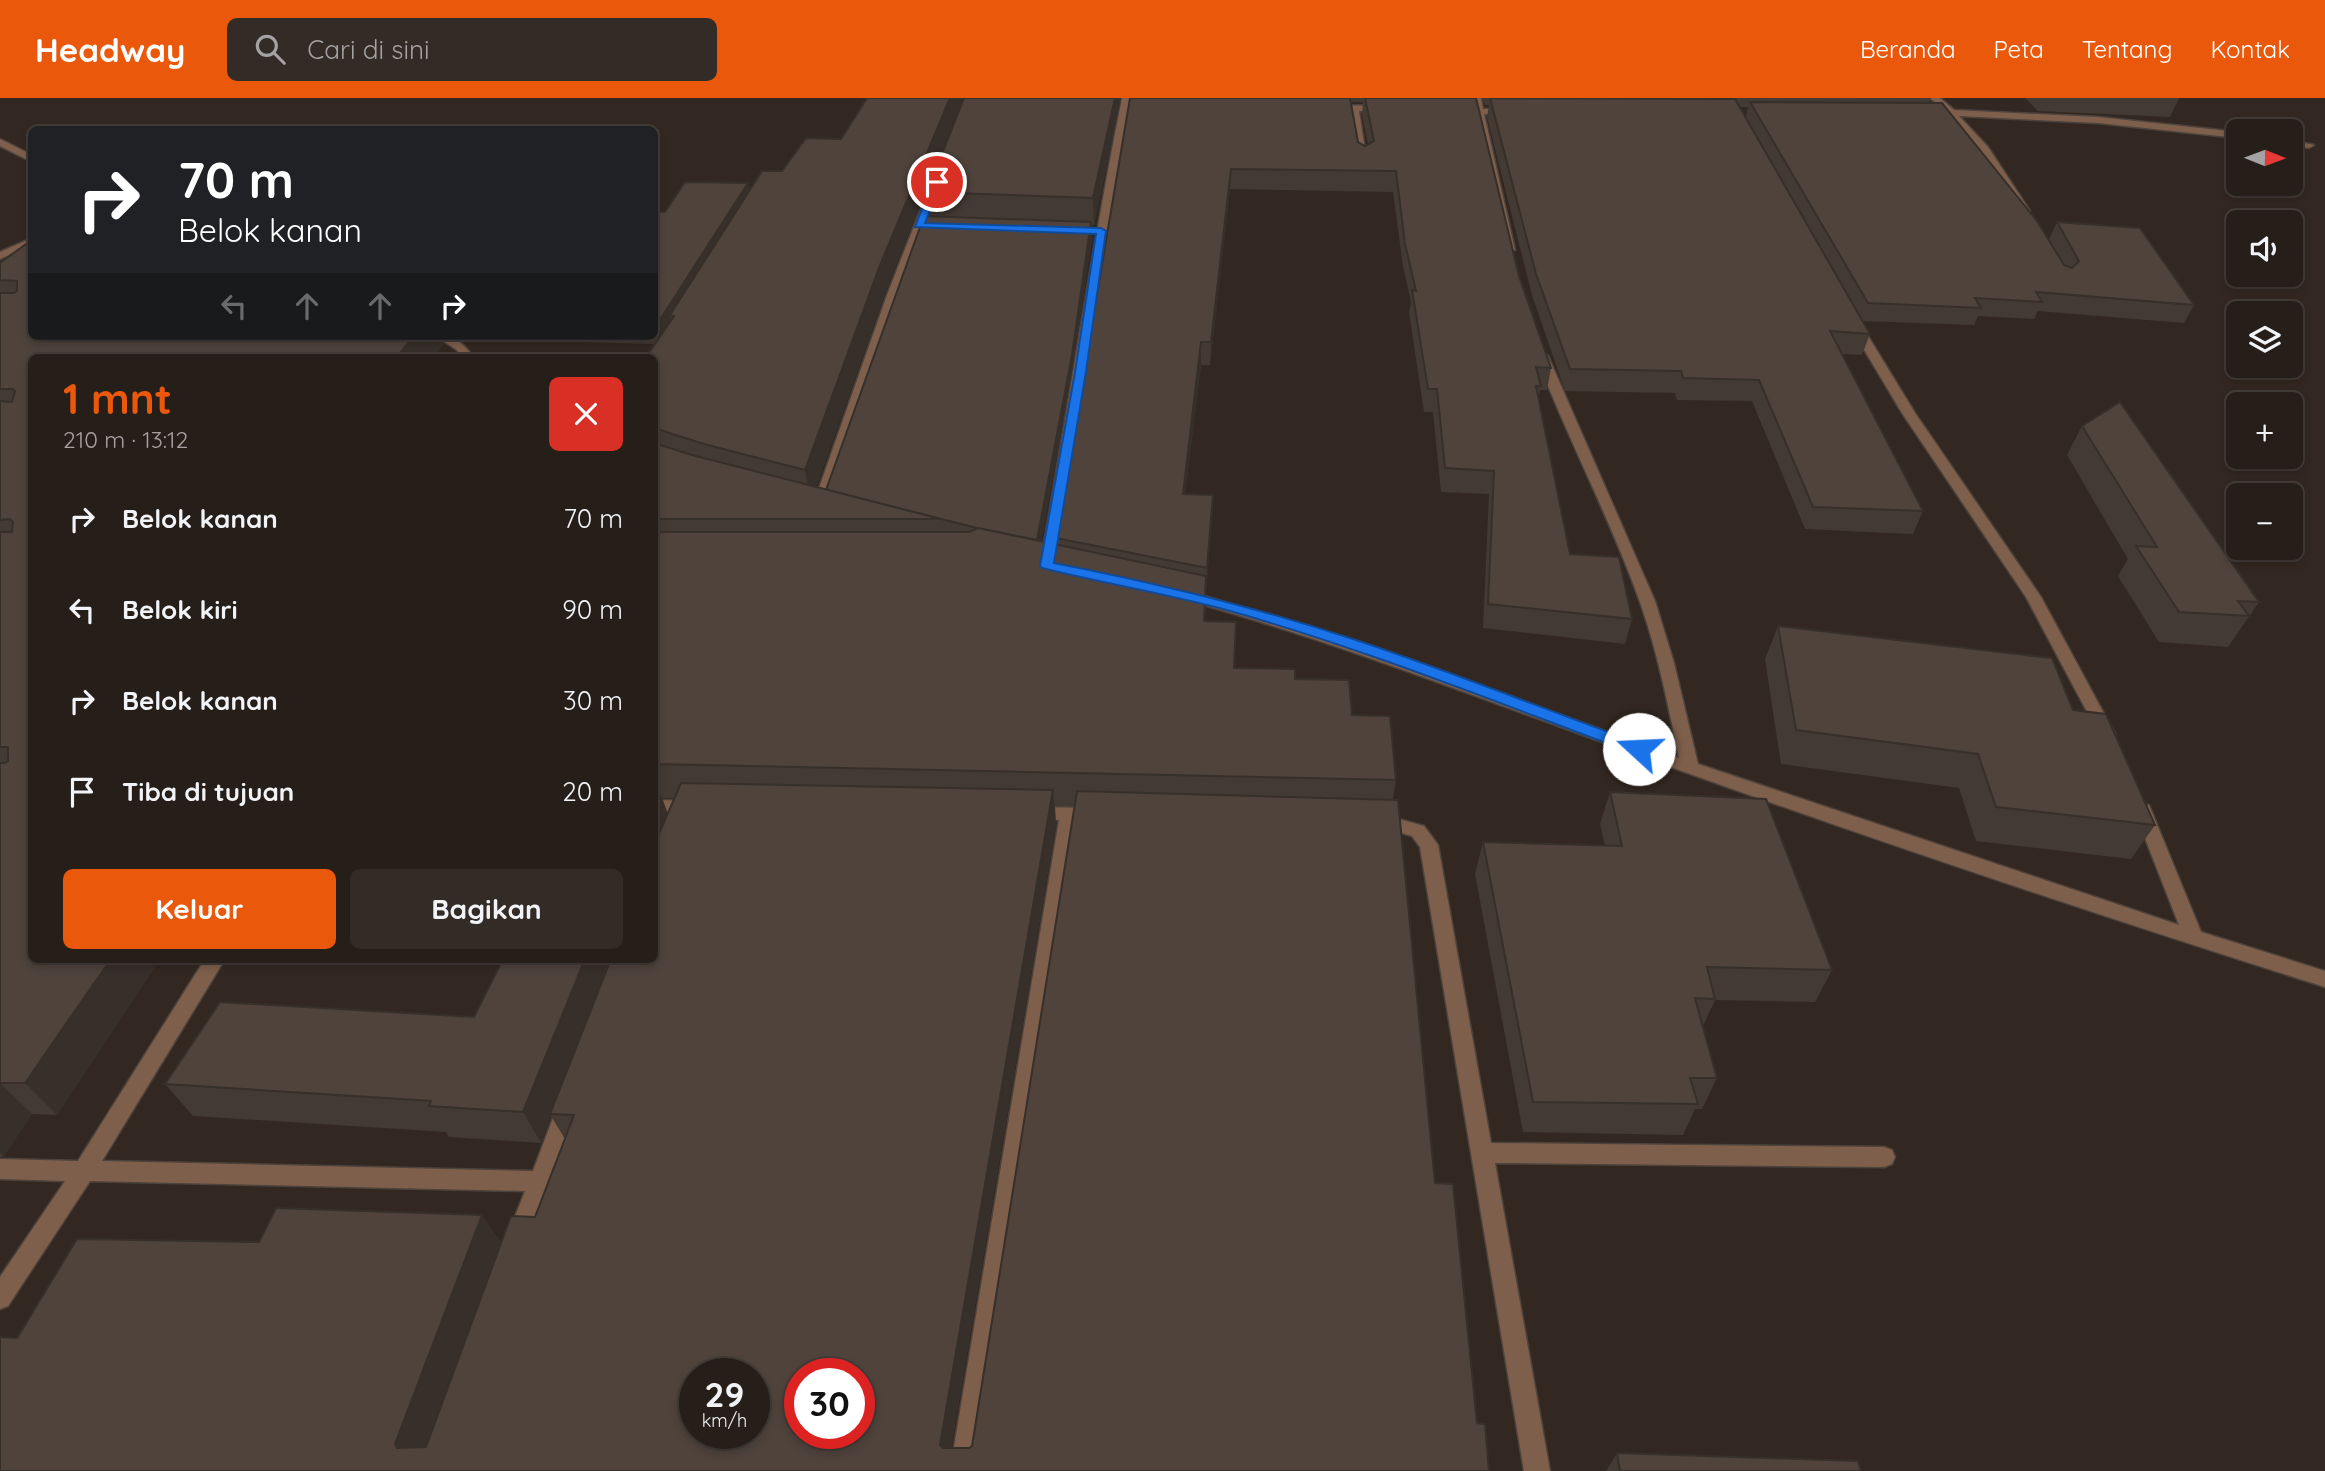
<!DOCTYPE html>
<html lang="id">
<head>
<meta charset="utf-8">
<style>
	body { margin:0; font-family:Quicksand,sans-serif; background:#322b26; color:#f1f3f6; height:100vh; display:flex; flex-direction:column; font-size:26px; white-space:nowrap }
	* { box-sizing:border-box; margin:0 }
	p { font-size:23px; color:#a4a2a2 }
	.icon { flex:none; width:38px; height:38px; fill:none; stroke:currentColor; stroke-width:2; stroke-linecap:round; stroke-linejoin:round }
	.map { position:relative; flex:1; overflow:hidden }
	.drawer { position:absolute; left:28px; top:256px; width:630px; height:609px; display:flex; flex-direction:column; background:#261e19; border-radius:10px; box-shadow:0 4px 10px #0003,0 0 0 2px #423c38 }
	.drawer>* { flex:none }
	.banner { position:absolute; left:28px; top:28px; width:630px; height:214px; border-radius:10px; box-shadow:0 4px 10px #0003,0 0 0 2px #423c38; background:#202124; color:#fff; overflow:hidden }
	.needle { width:46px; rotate:91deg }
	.tools { position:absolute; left:2226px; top:21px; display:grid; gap:14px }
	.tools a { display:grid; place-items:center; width:77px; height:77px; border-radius:10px; background:#261e19; box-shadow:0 4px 10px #0003,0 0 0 2px #423c38; font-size:35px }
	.speed { position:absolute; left:679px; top:1260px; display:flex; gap:14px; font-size:35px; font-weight:700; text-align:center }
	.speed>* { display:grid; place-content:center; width:91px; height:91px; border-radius:50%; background:#261e19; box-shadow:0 4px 10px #0003,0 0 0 2px #423c38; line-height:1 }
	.speed small { font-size:18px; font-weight:400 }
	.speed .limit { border:10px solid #d22; background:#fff; color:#111 }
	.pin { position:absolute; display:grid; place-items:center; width:60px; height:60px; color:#fff; margin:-30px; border:4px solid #fff; border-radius:50%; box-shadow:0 2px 7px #0007 }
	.me { position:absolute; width:77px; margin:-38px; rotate:290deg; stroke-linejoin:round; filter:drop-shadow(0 0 5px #0008) }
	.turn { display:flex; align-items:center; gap:24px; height:147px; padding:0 35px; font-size:32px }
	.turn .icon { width:91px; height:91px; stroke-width:2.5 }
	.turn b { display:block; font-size:49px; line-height:60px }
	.lanes { display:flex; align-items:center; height:66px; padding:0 35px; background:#0003; justify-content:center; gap:35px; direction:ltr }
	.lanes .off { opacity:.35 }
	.round { display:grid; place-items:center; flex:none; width:74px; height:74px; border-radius:10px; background:#322b26 }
	.summary { display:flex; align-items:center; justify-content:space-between; height:119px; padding:0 35px }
	h1 { font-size:42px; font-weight:700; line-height:52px; color:#ea580c }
	.button { display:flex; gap:14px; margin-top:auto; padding:14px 35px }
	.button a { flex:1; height:80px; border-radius:10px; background:#ea580c; color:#fff; font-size:28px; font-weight:700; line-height:80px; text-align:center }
	.button a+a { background:#322b26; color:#f1f3f6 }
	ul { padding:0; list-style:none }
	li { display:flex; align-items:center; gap:21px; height:91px; padding:0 35px }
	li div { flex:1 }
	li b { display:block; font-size:26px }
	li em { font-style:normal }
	header { display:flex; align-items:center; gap:42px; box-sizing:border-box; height:98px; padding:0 35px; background:#ea580c; color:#fff }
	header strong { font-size:33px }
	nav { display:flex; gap:38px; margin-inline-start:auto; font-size:24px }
	.search { width:490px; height:63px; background:#322b26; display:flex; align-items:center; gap:18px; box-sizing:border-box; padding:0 24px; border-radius:10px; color:#a4a2a2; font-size:26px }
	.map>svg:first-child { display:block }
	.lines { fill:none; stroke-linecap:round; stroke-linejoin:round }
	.minor-casing { stroke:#4d433c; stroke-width:3 }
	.minor { fill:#7e5f4b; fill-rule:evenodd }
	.wall { fill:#443a34; fill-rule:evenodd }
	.shaded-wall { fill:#372f2a }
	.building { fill:#4f433c; stroke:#372f2a; stroke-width:2; fill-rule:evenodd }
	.route { fill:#1a73e8; stroke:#114b97; stroke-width:2 }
</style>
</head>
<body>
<header>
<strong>Headway</strong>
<div class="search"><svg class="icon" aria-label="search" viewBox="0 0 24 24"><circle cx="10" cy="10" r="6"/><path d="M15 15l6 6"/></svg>Cari di sini</div>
<nav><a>Beranda</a><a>Peta</a><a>Tentang</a><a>Kontak</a></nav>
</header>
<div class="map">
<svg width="2325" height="1373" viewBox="0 0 2325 1373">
	<rect width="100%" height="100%" fill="#332821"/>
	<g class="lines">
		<defs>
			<g id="minor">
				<path d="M1122,0H1132C1102,155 1081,312 1054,468L1047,472L1040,468C1068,312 1091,155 1122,0Z"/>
				<polygon points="1471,0 1481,0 1483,11 1511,11 1516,14 1511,17 1484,16 1515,152 1506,150 1475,16 1455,16 1450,13 1455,10 1474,11"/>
				<polygon points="1930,0 1940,0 1954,12 2098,19 2238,34 2238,40 2098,25 1959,18 1988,49 2030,113 2025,116 2020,113 1981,53 1948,18 1924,17 1924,13 1943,12"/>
				<polygon points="1329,7 1385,8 1390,11 1385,14 1359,13 1367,65 1359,63 1350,13 1326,12 1326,8"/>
				<polygon points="0,41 32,57 32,64 0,48"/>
				<polygon points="2291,42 2314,47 2309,50 2291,48"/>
				<polygon points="936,82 941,85 899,197 825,413 823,416 813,416 811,413 887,197 931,85"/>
				<polygon points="32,140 32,147 0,161 0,154"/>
				<polygon points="1852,225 1860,225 1915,315 2041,499 2115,636 2113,640 2101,640 2026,499 1902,315 1850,228"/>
				<path d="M436,238C454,238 463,244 473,259H461L457,252Z"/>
				<path d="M1542,254L1548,258L1655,503L1674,565L1698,666L2179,827L2134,712L2137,707H2149L2201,834L2325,873V889C2105,819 1885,746 1668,668C1505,610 1346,546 1179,500L1176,497L1184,492L1374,549L1679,660C1668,607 1658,555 1640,504C1610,420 1568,341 1536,258Z"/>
				<polygon points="654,702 694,703 700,704 703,709 700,714 694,715 654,714"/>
				<polygon points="1033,709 1096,710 1102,711 1105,716 1102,721 1077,722 976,1373 950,1373 1059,722 1027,720 1024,715 1027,710"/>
				<polygon points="1380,716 1424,728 1438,747 1491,1045 1884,1049 1892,1052 1895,1059 1892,1066 1884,1069 1495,1065 1550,1373 1524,1373 1420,749 1412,738 1374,727 1371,722 1374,717"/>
				<polygon points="205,861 225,861 102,1063 533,1073 559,1004 567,1002 575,1004 578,1011 527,1147 519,1150 511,1147 507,1139 525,1093 90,1083 8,1208 0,1211 0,1179 65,1083 0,1081 0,1061 78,1063"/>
			</g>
		</defs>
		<use href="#minor" class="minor-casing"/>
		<use href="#minor" class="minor"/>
	</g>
	<g class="wall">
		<path d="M964,0H1121L1094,127H1092V139L1072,274L1041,443L1057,446L1056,440L1130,0H1476L1519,178L1551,270L1547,292H1540L1538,300L1570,456L1632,521L1625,546L1483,530L1489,396L1441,394L1433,314H1424L1409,214L1411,204L1403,168L1393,94L1230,91L1210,267H1201L1185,396L1212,421L1206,494L1205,523L1234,570L1295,581L1352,617L1396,682L1393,701L1435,1085L1477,1325L1489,1373H0L17,1240L259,1144L482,1117L501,1145L535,1119L565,1041L551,1018L541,1045L449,1039L446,1034L193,1018L165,986L474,919L654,861L655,246L580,244L578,238H654V117L748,85L749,92L885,196L816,389L826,392L929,118L927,94ZM1351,4H1363L1362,16L1368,46L1365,48L1358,44ZM662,700H674L668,716ZM1055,708H1075L972,1348L969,1350H951L1056,726Z"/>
		<path d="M1482,0H1727V1H1735L1734,0H1931L1929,5L2061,162L2049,141L2057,124L2194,207L2184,225L2038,213L2034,221L1978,218L1974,227L1863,223L1870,236L1862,257L1842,256L1923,413L1913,436L1805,431L1752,303L1677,302L1675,295L1565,293L1532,197L1487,19L1489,7H1485ZM1740,9H1748L1746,19Z"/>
		<polygon points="2025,0 2179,0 2170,19 2038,13"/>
		<polygon points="32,142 32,238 440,238 444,246 32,259 32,861 160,861 57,1017 32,1016 4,1058 0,1059 0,164 1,164"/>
		<polygon points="2082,328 2259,504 2228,549 2159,544 2118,478 2128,461 2067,357"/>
		<polygon points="1778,528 2073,612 2155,727 2131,761 1976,743 1959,690 1781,666 1765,561"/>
		<polygon points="1610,694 1832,872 1815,904 1715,902 1703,928 1717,980 1702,1011 1695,1011 1683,1037 1523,1034 1475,776 1483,744 1605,748 1600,726"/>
		<polygon points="1617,1355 1861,1373 1606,1373"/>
	</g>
	<g class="shaded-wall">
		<polygon points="950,0 963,0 885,196 811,404 805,372 880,167"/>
		<polygon points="1115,0 1121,0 1094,127 1093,100"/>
		<polygon points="1231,71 1230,91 1210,267 1211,244"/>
		<polygon points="748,85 751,100 674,218 670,217 672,226 659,247 655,231"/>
		<polygon points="1091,124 1092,139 1072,274 1038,460 1037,443"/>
		<polygon points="414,238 440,238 444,246 434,259 397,259"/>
		<polygon points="1201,244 1201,267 1182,420 1183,396"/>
		<polygon points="1213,397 1212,421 1206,495 1207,470"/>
		<polygon points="656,684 668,717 654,750 654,689"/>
		<polygon points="1053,692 1056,726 947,1373 940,1347"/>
		<polygon points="111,861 160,861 57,1017 25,985"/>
		<polygon points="585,861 612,861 550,1016 551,1018 541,1045 523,1014"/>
		<polygon points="0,985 32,1016 4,1058 0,1055"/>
		<polygon points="482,1117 502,1147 421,1372 395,1346"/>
	</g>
	<g class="building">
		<polygon points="867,0 950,0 880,167 805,372 704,346 654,330 654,259 646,259 674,218 670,217 762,73 782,73 806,40 841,41"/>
		<polygon points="964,0 1115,0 1093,100 927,94"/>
		<polygon points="1130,0 1350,0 1358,44 1365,48 1374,43 1365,0 1476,0 1519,178 1551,270 1536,269 1541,288 1536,288 1570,456 1619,459 1632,521 1488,506 1494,373 1445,370 1437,291 1428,291 1412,192 1416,193 1405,146 1396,73 1231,71 1211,244 1201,244 1183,396 1213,397 1207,470 1056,440"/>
		<polygon points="1490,0 1735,1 1870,236 1830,233 1923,413 1813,409 1759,282 1683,280 1681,273 1570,271 1536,176"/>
		<polygon points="1750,4 1942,5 2037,123 2064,167 2072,170 2079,163 2057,124 2140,130 2194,207 2036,194 2042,204 1975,200 1981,210 1868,205"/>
		<polygon points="685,84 748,85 654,231 654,117 657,113 665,114"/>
		<polygon points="924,118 1091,124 1072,257 1037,442 977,430 826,392"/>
		<polygon points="32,142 32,238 414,238 397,259 32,259 32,861 111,861 25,985 0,985 0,665 5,665 8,663 8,649 0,649 0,434 12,434 13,424 10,421 0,422 0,303 12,304 15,293 13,291 0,291 0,195 14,195 17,193 17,183 0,182 0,164 1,164"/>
		<polygon points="2120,304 2259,504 2238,503 2249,518 2179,514 2136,448 2157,449 2082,328"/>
		<polygon points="654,345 692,357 941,421 654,421"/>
		<polygon points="978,430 1206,478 1204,523 1236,524 1234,570 1295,571 1295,581 1349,582 1352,617 1390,618 1396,682 654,666 654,434 969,434"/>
		<polygon points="1778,528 2052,560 2073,612 2106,616 2155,727 1996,709 1978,656 1796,632"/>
		<path d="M681,685L1053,692L940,1347L943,1350H969L972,1348L1077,693L1398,702L1435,1085L1453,1086L1477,1325L1485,1326L1489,1373H0V1239L17,1240L77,1141L259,1144L276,1110L482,1117L395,1346L397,1350L426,1349L511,1118L535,1119L574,1017L550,1016L611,861H654V747ZM695,1276H754V1335H695ZM800,1276H859V1335H800Z"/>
		<polygon points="1610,694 1766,701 1832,872 1707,869 1715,901 1695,900 1717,980 1690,980 1698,1006 1533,1004 1483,744 1622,748"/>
		<polygon points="503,861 585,861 523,1014 429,1008 431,1003 165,986 220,904 474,919"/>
		<polygon points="1617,1355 1858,1363 1861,1373 1620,1373"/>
	</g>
	<path class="route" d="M937,81L942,84L925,125L1101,130L1106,133L1086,274L1054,465C1157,485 1259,510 1359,543C1455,575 1549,613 1644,647L1647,651L1644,655H1633C1498,605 1363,550 1223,511C1163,495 1102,485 1042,470L1040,468L1075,274L1096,136L915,129L932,84Z"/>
</svg>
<div class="tools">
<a><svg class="needle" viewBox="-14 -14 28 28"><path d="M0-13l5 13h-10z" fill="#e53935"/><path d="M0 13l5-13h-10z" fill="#a4a2a2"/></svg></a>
<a><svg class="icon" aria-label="sound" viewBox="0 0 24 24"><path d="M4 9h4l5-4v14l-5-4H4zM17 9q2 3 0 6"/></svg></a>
<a><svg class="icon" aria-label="layers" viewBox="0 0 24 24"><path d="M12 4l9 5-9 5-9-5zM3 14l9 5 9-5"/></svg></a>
<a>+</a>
<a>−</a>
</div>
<div class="speed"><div>29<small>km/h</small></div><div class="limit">30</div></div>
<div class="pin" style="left:937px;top:84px;background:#d93025"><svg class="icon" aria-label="arrive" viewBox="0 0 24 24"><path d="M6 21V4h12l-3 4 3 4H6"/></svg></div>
<svg class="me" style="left:1639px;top:651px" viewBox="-20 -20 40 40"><circle r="19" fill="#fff"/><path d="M0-13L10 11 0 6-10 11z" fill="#1a73e8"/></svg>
<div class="banner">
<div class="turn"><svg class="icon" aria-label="right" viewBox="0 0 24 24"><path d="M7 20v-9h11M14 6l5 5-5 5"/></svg><div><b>70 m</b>Belok kanan</div></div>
<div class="lanes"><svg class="icon off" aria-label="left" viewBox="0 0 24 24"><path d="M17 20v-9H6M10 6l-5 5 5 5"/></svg><svg class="icon off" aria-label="ahead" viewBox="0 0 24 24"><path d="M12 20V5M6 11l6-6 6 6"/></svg><svg class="icon off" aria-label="ahead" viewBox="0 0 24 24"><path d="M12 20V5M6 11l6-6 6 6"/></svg><svg class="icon" aria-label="right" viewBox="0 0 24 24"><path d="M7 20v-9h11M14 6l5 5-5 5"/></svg></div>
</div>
<section class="drawer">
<div class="summary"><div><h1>1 mnt</h1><p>210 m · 13:12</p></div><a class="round" style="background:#d93025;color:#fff"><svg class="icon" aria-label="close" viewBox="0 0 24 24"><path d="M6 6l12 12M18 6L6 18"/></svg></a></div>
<ul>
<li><svg class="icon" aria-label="right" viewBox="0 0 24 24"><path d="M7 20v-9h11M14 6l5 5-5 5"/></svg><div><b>Belok kanan</b></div><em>70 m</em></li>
<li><svg class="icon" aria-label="left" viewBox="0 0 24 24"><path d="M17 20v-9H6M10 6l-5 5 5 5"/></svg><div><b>Belok kiri</b></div><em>90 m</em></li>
<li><svg class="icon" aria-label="right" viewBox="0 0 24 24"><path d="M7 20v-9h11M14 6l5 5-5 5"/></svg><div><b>Belok kanan</b></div><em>30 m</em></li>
<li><svg class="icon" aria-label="arrive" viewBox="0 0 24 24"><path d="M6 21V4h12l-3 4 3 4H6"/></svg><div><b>Tiba di tujuan</b></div><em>20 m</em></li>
</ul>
<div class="button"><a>Keluar</a><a>Bagikan</a></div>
</section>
</div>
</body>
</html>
